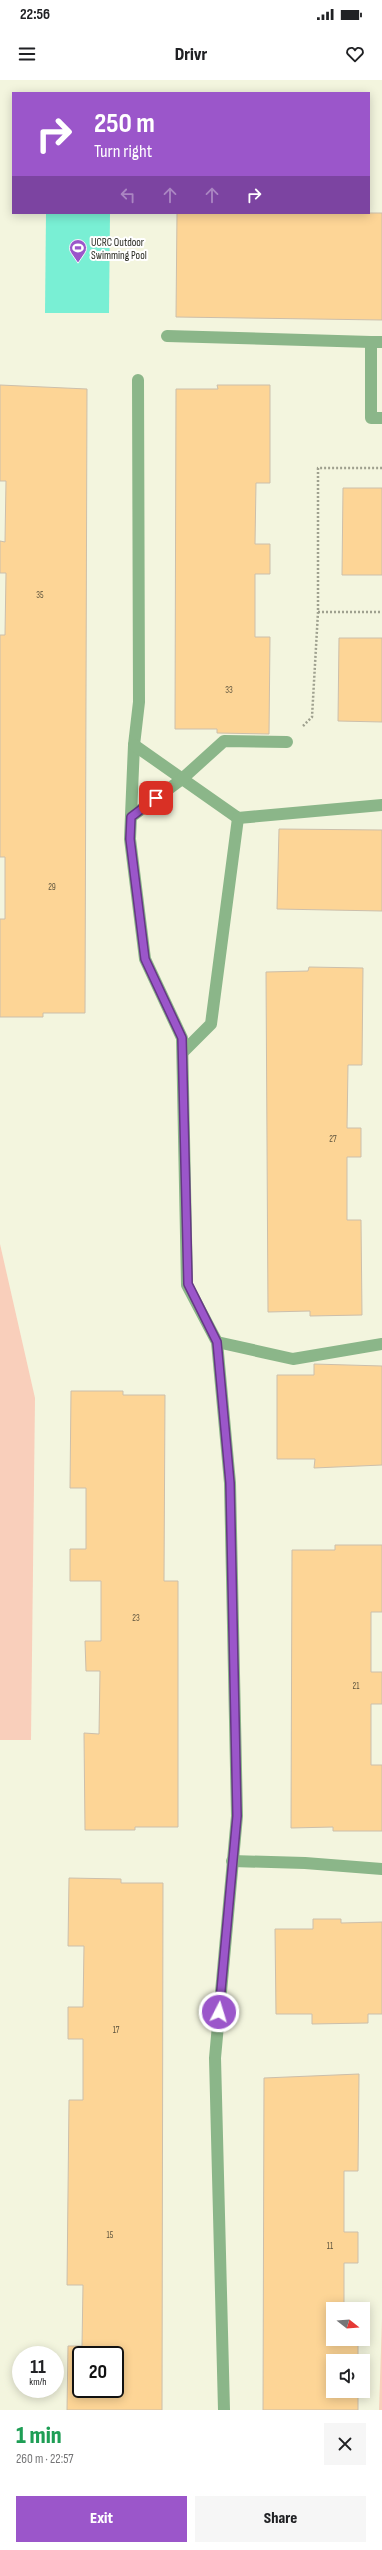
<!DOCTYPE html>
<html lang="en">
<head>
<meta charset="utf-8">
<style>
	body { margin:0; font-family:"Sofia Sans Condensed",sans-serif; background:#f6f6f6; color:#202124; height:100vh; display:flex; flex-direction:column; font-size:15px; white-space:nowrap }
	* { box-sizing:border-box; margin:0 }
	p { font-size:13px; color:#757577 }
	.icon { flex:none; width:22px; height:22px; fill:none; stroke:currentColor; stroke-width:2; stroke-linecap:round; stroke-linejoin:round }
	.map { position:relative; height:2330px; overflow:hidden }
	.panel { display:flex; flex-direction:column; background:#fff; flex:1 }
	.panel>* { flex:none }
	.top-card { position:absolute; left:12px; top:12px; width:358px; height:122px; border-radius:0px; box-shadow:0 2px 10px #0003; background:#9b56ca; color:#fff; overflow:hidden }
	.needle { width:26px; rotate:107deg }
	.tools { position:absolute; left:326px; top:2222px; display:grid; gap:8px }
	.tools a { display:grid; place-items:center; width:44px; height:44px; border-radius:0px; background:#fff; box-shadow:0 2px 10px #0003; font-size:20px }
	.speed { position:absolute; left:12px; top:2266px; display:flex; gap:8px; font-size:20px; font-weight:700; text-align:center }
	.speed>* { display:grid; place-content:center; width:52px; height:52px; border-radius:50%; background:#fff; box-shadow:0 2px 10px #0003; line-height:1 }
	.speed small { font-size:10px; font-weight:400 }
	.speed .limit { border:2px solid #111; border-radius:6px; background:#fff; color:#111 }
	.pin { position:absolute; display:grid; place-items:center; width:34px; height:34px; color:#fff; margin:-17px; border-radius:8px; box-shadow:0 2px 6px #0006 }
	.me { position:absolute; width:44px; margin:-22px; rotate:5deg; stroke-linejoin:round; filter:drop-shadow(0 0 3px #0008) }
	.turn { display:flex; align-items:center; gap:14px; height:84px; padding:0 16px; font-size:18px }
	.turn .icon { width:52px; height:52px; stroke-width:2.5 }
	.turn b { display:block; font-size:28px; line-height:34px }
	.lanes { display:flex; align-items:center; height:38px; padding:0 16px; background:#0003; justify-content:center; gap:20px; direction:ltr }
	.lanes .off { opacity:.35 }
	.round { display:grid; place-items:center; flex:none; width:42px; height:42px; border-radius:0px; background:#f6f6f6 }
	.overview { display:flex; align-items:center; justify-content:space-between; height:68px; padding:0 16px }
	h1 { font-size:24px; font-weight:800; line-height:30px; color:#1e9e55 }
	.primary-button { display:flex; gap:8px; margin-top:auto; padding:8px 16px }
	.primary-button a { flex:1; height:46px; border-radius:0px; background:#9b56ca; color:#fff; font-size:16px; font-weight:800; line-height:46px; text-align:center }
	.primary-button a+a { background:#f6f6f6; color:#202124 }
	.status { display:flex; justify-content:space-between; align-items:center; height:28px; padding:0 20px; background:#fff; direction:ltr }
	.status svg { height:11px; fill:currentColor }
	header { display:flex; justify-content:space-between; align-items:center; height:52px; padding:0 16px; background:#fff; font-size:18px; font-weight:800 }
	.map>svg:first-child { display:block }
	.green { fill:#f9cfbb }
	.water { fill:#79efd4 }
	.building { fill:#fdd596; stroke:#ccbfab; fill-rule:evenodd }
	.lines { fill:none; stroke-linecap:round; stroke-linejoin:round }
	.path { stroke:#9fa18f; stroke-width:2.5; stroke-dasharray:2 2; stroke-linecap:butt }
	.minor { stroke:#8bb689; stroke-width:12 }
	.route-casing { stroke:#653883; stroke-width:10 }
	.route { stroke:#9b56ca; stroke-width:7 }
	.labels { text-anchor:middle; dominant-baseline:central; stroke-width:4; stroke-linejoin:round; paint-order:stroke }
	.number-label { font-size:9px; fill:#5c533d }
	.poi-label { font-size:11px; fill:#27281f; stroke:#fff; text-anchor:start }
</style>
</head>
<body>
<div class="status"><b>22:56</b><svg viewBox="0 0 49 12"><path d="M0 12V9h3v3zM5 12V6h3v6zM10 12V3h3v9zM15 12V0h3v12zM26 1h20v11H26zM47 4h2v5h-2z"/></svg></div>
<header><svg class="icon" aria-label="menu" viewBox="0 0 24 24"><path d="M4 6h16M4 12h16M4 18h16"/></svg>Drivr<svg class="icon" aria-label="heart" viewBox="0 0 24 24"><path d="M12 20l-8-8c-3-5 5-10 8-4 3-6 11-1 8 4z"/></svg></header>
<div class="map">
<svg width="382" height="2330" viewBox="0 0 382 2330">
	<rect width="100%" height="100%" fill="#f3f5de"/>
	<g class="green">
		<polygon points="0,1164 35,1318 31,1660 0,1660"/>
		<polygon points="382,2239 382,2330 379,2330"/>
	</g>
	<polygon class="water" points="46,133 110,133 109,233 45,233"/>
	<g class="building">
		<polygon points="177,133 382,133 382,240 176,237"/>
		<polygon points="0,305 87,309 85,933 43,933 43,937 0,937 0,839 5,839 5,777 0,777 0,555 5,555 6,493 0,493 0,461 5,462 6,401 0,401"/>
		<polygon points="217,305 270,305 270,403 256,403 255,464 270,464 270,494 255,494 255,557 270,557 269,654 217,653 217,649 175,649 176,309 218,309"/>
		<polygon points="343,408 382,408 382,495 342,495"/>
		<polygon points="339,558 382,558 382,642 338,641"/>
		<polygon points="279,749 382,750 382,831 277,829"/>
		<polygon points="309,887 363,888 362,985 348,985 347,1048 361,1048 361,1077 347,1077 347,1140 361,1140 362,1235 310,1236 310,1231 268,1232 266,892 308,891"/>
		<polygon points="314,1284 382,1286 382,1385 314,1388 315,1379 277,1379 277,1295 314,1295"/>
		<polygon points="71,1311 123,1311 123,1315 165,1315 164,1501 178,1501 178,1747 135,1747 135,1750 85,1750 84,1653 99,1654 100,1591 86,1591 85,1561 101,1561 101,1501 70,1501 70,1469 86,1469 86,1408 70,1408"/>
		<polygon points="335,1465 382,1465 382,1532 371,1532 371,1592 382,1592 382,1624 371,1624 371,1685 382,1685 382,1751 333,1751 333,1747 291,1748 292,1470 335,1470"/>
		<path d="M69,1798L121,1799V1803H163L162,2330H67L68,2266H82L83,2205H67L69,2020H83V1959H68V1927H83L84,1866H68ZM81,2275H115V2309H81Z"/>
		<polygon points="313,1839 341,1839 341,1843 382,1842 382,1934 368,1934 368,1943 312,1944 312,1934 276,1934 275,1849 313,1849"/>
		<polygon points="359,1994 358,2091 344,2091 344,2152 358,2152 358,2183 344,2183 344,2229 333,2229 333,2259 358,2259 358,2281 333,2281 333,2311 358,2311 358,2330 263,2330 264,1998"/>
	</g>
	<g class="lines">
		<g class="path">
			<polyline points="318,532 382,532"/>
			<polyline points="303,646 312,637 318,532 318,388 382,388"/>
		</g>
		<g class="minor">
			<polyline points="167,256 371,262"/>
			<polyline points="382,262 371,262 371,338 382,338"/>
			<polyline points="138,300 139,622 134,665 130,759 145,879 182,958 187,1205 217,1262 230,1403 237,1736 215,1978 224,2330"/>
			<polyline points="134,665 238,738 382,725"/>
			<polyline points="131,737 182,699 224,661 287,662"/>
			<polyline points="183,972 211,944 238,738"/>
			<polyline points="217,1262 293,1279 382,1264"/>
			<polyline points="232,1781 305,1783 382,1789"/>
		</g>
	</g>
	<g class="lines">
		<defs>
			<polyline id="route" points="156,718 131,737 130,759 145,879 182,958 188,1204 217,1262 230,1403 237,1736 219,1932"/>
		</defs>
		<use href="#route" class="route-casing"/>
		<use href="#route" class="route"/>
	</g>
	<defs>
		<symbol id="stadium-pin" viewBox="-11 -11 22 30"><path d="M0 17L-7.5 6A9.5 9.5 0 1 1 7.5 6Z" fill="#9b56ca" stroke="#fff"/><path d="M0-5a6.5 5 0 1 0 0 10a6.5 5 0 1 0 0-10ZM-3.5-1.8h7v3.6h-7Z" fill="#fff"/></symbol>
	</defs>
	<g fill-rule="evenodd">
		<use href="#stadium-pin" x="68" y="158" width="20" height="27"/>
	</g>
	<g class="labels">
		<g class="number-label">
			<text x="40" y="515">35</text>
			<text x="229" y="610">33</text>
			<text x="52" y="807">29</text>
			<text x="333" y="1059">27</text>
			<text x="136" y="1538">23</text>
			<text x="356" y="1606">21</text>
			<text x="116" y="1950">17</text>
			<text x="110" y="2155">15</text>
			<text x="330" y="2166">11</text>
		</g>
		<g class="poi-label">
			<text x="91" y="162">UCRC Outdoor<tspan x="91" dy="13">Swimming Pool</tspan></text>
		</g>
	</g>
</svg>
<div class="tools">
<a><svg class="needle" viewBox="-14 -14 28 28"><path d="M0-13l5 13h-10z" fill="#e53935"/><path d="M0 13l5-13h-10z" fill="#757577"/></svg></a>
<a><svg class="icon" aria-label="sound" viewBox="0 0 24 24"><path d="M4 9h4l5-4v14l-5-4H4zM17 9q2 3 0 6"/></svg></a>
</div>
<div class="speed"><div>11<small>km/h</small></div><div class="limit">20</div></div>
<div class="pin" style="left:156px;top:718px;background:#d93025"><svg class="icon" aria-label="arrive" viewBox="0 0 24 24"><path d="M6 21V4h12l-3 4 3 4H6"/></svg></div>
<svg class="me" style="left:219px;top:1932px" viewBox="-20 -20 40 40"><circle r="17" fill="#9b56ca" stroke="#fff" stroke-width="3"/><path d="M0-11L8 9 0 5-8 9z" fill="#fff"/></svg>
<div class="top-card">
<div class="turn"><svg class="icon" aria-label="right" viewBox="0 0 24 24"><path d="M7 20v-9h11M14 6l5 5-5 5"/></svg><div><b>250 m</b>Turn right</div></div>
<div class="lanes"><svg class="icon off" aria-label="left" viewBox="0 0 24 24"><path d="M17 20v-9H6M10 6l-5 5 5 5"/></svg><svg class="icon off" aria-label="ahead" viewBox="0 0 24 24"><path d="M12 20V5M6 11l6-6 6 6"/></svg><svg class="icon off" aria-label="ahead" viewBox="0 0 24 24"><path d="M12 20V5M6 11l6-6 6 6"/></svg><svg class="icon" aria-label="right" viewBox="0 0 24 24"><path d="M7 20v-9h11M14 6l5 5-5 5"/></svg></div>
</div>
</div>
<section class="panel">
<div class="overview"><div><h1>1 min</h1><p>260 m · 22:57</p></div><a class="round"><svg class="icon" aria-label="close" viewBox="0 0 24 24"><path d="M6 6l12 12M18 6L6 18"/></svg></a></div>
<div class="primary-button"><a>Exit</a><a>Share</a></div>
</section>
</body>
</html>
